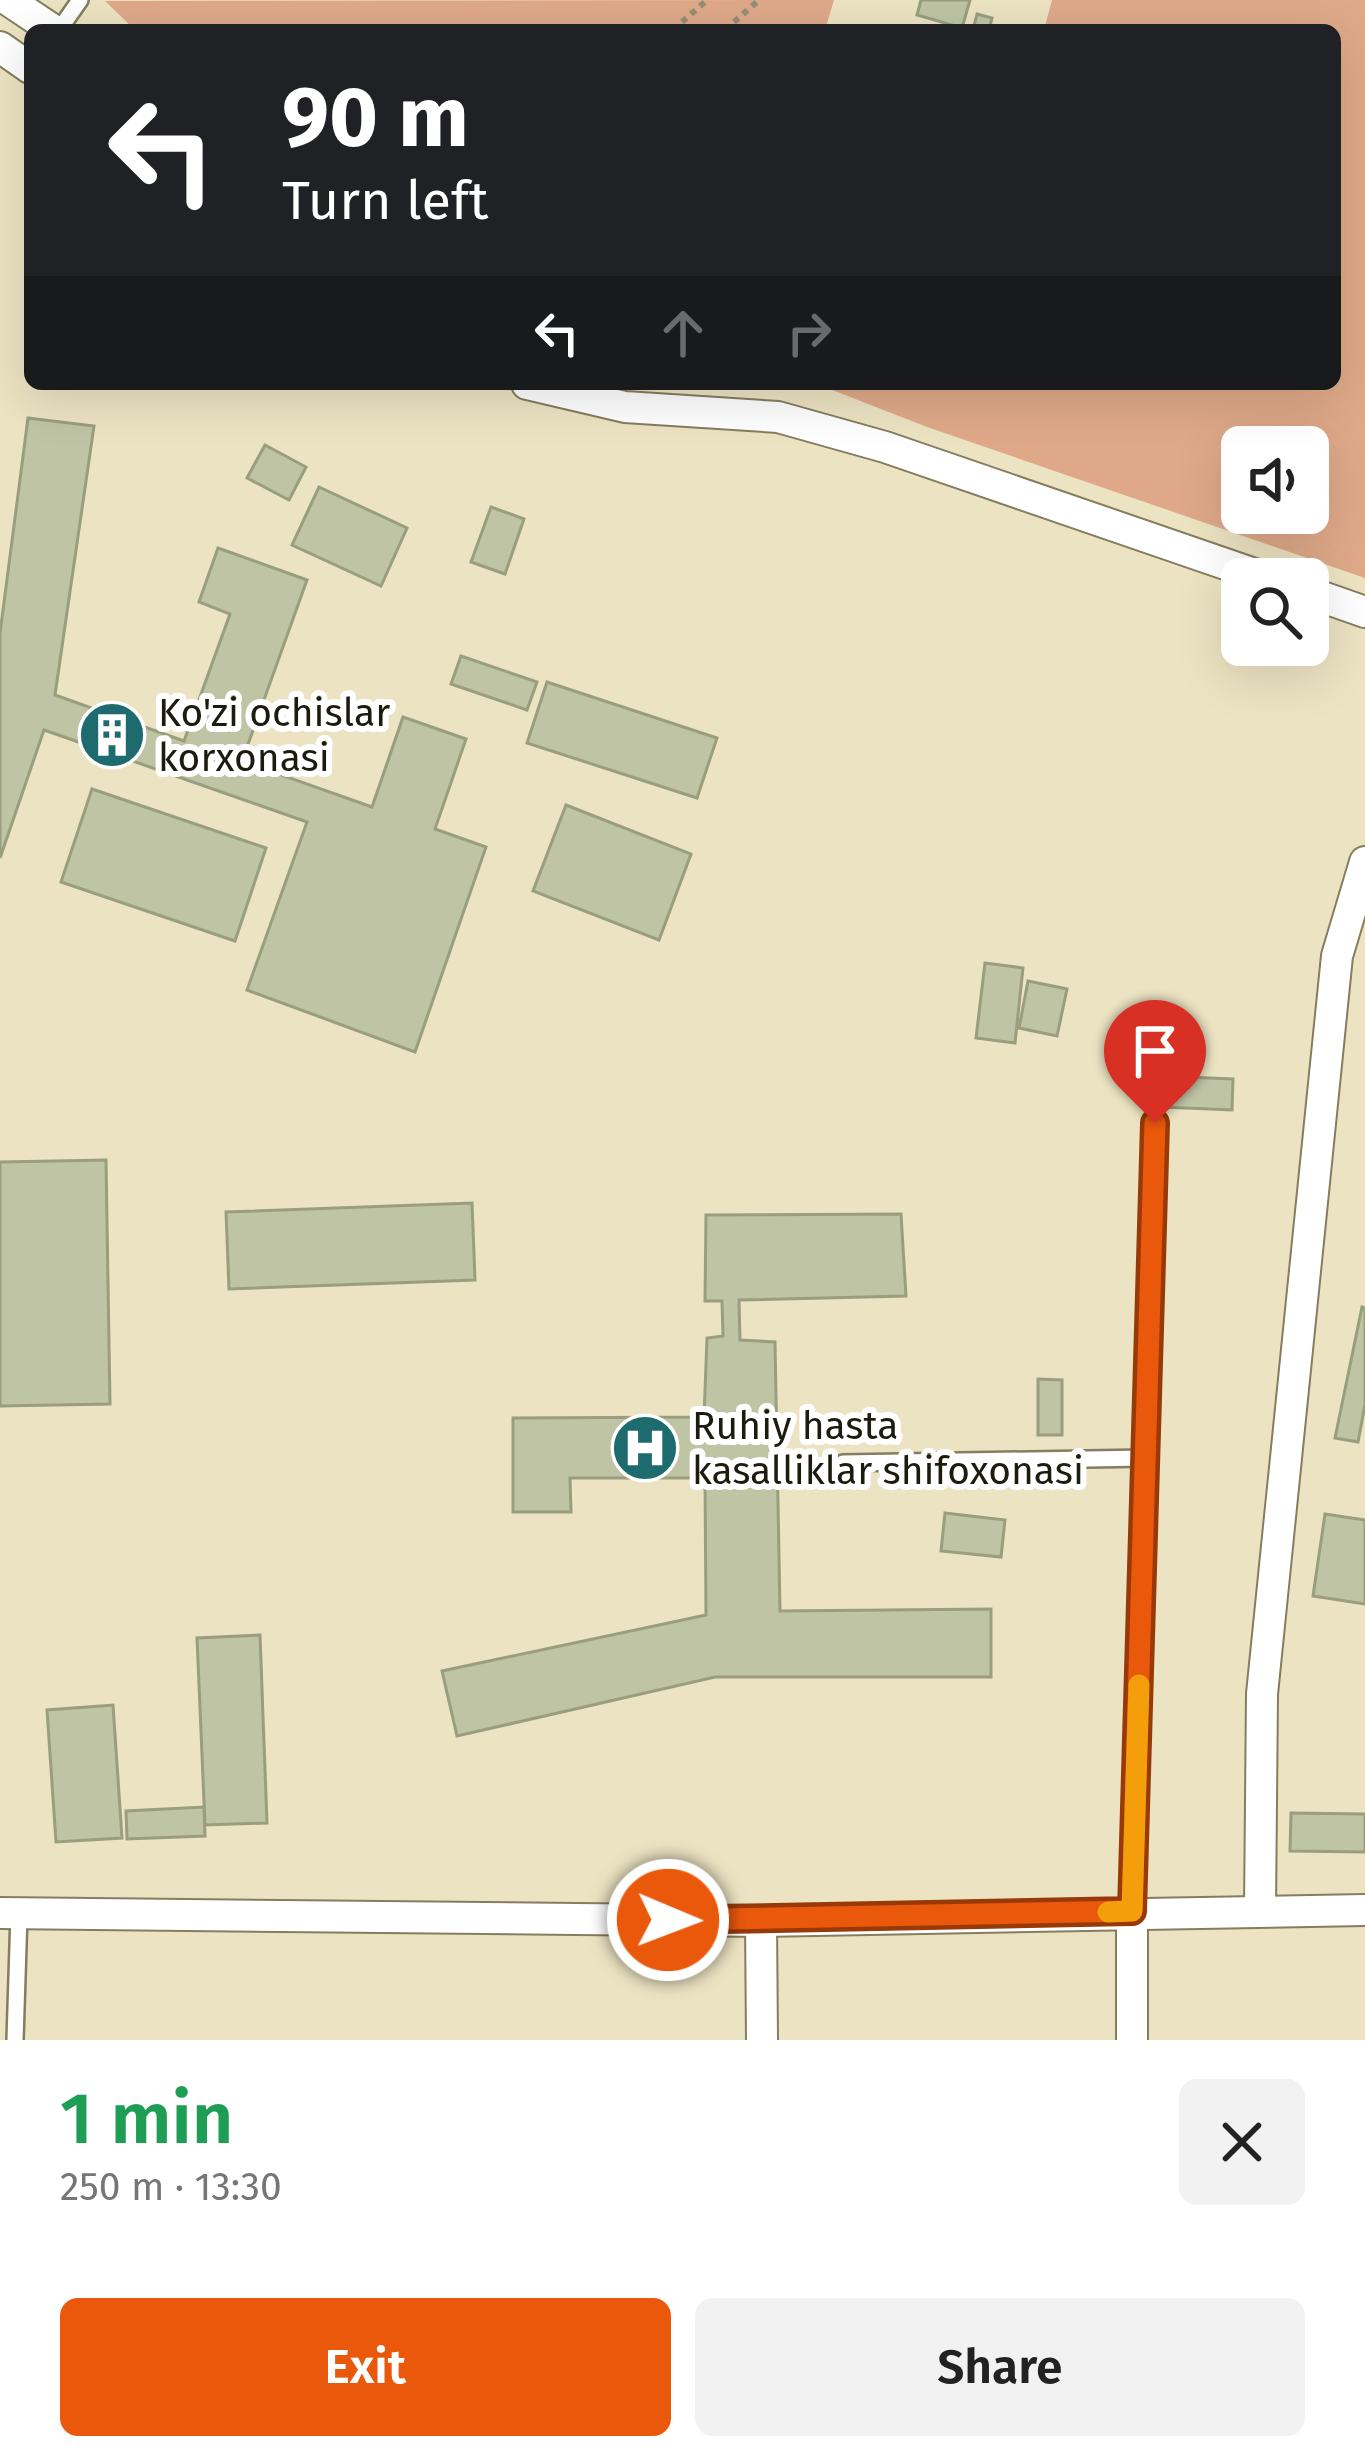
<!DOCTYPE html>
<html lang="en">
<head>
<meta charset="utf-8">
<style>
	body { margin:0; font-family:"Fira Sans",sans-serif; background:#f2f2f2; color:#222; height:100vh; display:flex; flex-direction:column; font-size:45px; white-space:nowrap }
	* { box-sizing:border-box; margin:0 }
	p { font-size:39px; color:#767676 }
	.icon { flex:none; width:66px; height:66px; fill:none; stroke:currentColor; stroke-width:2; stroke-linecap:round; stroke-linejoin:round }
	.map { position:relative; height:2040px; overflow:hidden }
	.details { display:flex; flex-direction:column; background:#fff; flex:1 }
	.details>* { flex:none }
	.top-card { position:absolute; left:24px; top:24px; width:1317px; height:366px; border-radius:18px; box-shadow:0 12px 48px #0002; background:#202124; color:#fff; overflow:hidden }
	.buttons { position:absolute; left:1221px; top:426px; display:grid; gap:24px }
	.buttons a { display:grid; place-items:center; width:108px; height:108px; border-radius:18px; background:#fff; box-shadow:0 12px 48px #0002; font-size:60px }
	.pin { position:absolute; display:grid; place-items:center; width:102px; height:102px; color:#fff; margin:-123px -51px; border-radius:50% 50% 50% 0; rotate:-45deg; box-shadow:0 0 12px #0007 }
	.pin .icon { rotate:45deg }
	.me { position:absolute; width:132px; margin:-66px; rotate:91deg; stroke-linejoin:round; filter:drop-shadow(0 0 9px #0008) }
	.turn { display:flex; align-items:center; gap:42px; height:252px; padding:0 60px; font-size:54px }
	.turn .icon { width:156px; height:156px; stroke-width:2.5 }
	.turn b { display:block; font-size:84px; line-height:102px }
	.lanes { display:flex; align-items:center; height:114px; padding:0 60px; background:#0003; justify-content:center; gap:60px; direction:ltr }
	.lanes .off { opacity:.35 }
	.round { display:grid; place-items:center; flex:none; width:126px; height:126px; border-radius:18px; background:#f2f2f2 }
	.headline { display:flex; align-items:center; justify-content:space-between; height:204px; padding:0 60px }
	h1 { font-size:72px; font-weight:600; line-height:90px; color:#1e9e55 }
	.primary-button { display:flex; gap:24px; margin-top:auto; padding:24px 60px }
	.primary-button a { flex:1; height:138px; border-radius:18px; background:#ea580c; color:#fff; font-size:48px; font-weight:600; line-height:138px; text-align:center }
	.primary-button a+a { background:#f2f2f2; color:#222 }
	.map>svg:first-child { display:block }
	.green { fill:#dfa989; fill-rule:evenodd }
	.building { fill:#bec4a4; stroke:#999e7f; stroke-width:3 }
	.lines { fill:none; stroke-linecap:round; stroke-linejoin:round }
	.lane-casing { stroke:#857d5f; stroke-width:20 }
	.street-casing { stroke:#857d5f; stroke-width:34 }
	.path { stroke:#958e76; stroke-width:6; stroke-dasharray:6 6; stroke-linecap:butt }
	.lane { stroke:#fff; stroke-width:15 }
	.street { stroke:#fff; stroke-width:30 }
	.route-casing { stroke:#983908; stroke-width:30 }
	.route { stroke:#ea580c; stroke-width:21 }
	.slow { stroke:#f59e0b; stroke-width:21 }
	.labels { text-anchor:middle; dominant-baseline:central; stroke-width:12; stroke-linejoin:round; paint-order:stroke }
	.poi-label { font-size:39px; fill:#1d1a0e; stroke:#fff; text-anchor:start }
</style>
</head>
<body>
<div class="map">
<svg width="1365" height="2040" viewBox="0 0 1365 2040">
	<rect width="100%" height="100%" fill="#ece3c2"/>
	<g class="green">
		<polygon points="834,0 825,30 135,30 105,1"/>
		<path d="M1052,0H1365V578L927,427L817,384H1335V30H1044ZM1308,447V513H1242V447Z"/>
	</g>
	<g class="building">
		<polygon points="921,0 970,0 962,28 917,15"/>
		<polygon points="977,14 992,18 989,30 973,30"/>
		<polygon points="28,418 94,426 55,695 184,741 230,614 199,602 218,548 307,580 242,761 372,807 403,717 466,739 435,829 486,847 415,1052 247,990 307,822 44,730 0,858 0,633"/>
		<polygon points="265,445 306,467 289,500 247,478"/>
		<polygon points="319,487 407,528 381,586 292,545"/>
		<polygon points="491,507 524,519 505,574 471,562"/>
		<polygon points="461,656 537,682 527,710 451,684"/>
		<polygon points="547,682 717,738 697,798 527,743"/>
		<polygon points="92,789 266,848 235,941 61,882"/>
		<polygon points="566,805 691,854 659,940 533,891"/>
		<polygon points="985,963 1023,968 1015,1043 976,1038"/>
		<polygon points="1028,981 1067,989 1057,1036 1019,1028"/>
		<polygon points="1163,1076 1233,1079 1232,1110 1162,1107"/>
		<polygon points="106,1160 110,1404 0,1406 0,1162"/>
		<polygon points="472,1203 475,1280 229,1289 226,1212"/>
		<polygon points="901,1214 906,1296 739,1300 740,1340 775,1342 780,1611 991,1609 991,1677 715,1677 457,1736 442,1671 706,1615 705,1478 570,1478 571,1512 513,1512 513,1418 704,1417 707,1338 723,1336 722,1301 705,1301 706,1215"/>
		<polygon points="1362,1307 1365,1308 1365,1405 1358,1442 1335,1438"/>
		<polygon points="1038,1379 1062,1380 1062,1435 1038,1435"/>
		<polygon points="945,1513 1005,1520 1001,1557 941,1551"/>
		<polygon points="1325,1514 1365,1520 1365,1604 1313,1596"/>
		<polygon points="260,1635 267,1823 205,1825 197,1638"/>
		<polygon points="113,1705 122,1838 56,1842 47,1710"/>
		<polygon points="204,1807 205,1836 127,1839 126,1811"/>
		<polygon points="1291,1813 1365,1814 1365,1852 1290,1851"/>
	</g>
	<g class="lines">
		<defs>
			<g id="lane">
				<polyline points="59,30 80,0"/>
				<polyline points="843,1463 1145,1458"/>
				<polyline points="1132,1911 1155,1123"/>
				<polyline points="15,2040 19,1914"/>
			</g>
			<g id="street">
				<polyline points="8,0 53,30"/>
				<polyline points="0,47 30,68"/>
				<polyline points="527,384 625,407 778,417 885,447 1269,579"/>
				<polyline points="1308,592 1365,612"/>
				<polyline points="1260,1909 1262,1694 1337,956 1365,862"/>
				<polyline points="1132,1911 1132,2040"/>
				<polyline points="0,1913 761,1921 1365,1910"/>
				<polyline points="761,1921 762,2040"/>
			</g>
		</defs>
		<use href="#lane" class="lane-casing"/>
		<use href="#street" class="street-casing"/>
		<g class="path">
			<polyline points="673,30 707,0"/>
			<polyline points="725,30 759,0"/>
		</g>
		<use href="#lane" class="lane"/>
		<use href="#street" class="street"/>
	</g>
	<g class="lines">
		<defs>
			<polyline id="route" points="668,1920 1132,1911 1155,1123"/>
		</defs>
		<use href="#route" class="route-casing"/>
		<use href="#route" class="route"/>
		<polyline class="slow" points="1108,1912 1132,1911 1139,1685"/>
	</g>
	<defs>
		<symbol id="building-disc" viewBox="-11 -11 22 22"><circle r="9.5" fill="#1e6b6f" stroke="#fff"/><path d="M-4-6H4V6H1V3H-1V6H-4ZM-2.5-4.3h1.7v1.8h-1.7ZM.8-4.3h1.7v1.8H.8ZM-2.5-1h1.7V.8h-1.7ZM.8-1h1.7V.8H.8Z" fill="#fff"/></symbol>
		<symbol id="hospital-disc" viewBox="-11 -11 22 22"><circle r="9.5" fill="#1e6b6f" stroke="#fff"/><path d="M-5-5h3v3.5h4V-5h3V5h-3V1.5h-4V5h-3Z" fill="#fff"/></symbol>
	</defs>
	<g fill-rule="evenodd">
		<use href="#building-disc" x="74" y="697" width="76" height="76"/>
		<use href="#hospital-disc" x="607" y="1410" width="76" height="76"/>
	</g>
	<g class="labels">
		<g class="poi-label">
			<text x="158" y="713">Ko'zi ochislar<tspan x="158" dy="45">korxonasi</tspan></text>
			<text x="692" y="1426">Ruhiy hasta<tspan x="692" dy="45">kasalliklar shifoxonasi</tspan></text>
		</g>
	</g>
</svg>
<div class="buttons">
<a><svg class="icon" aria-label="sound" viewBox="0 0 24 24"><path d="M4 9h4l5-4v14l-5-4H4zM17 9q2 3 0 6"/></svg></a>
<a><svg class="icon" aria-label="search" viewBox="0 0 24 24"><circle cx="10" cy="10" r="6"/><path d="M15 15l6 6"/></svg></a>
</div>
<div class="pin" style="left:1155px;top:1123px;background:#d93025"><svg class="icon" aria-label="arrive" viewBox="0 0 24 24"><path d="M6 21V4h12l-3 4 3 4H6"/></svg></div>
<svg class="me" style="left:668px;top:1920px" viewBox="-20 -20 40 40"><circle r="17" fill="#ea580c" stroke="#fff" stroke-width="3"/><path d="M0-11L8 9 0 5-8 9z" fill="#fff"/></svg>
<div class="top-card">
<div class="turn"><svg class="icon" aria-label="left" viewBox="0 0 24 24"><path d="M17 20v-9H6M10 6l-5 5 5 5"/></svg><div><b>90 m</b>Turn left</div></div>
<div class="lanes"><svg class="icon" aria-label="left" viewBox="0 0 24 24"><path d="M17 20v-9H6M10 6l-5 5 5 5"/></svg><svg class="icon off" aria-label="ahead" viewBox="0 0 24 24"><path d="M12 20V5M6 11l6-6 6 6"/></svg><svg class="icon off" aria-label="right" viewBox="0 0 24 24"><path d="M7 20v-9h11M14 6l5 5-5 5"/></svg></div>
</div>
</div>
<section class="details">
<div class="headline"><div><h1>1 min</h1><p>250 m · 13:30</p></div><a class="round"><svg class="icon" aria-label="close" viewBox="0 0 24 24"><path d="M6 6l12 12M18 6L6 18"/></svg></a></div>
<div class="primary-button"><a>Exit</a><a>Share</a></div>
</section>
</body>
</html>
